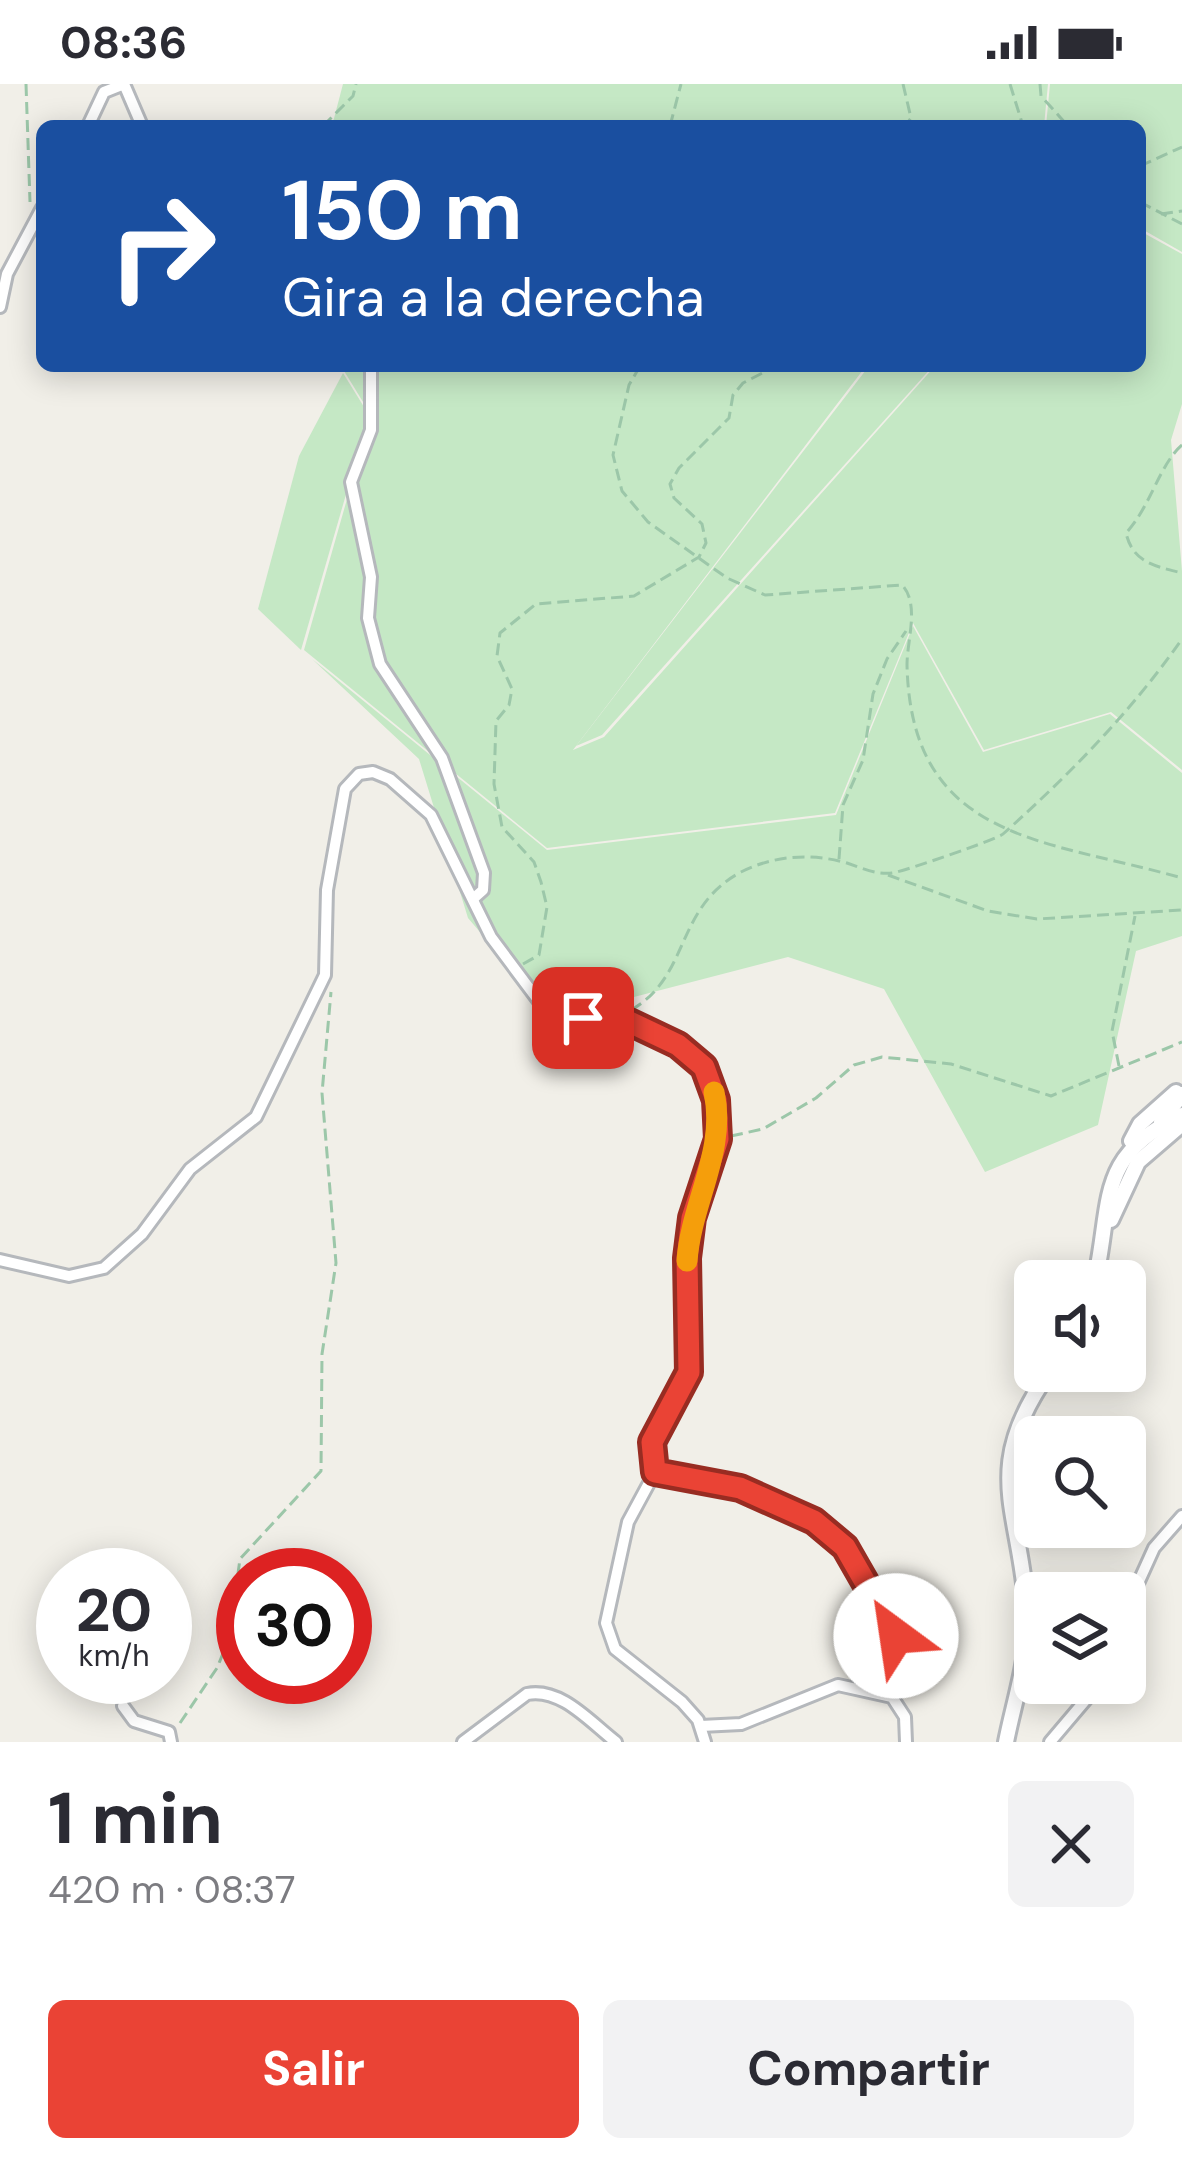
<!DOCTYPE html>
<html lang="es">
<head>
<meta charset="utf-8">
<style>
	body { margin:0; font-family:"DM Sans",sans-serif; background:#f2f2f3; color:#2b2b33; height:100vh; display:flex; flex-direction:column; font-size:45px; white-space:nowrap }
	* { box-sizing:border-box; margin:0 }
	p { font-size:39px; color:#7c7c81 }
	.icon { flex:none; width:66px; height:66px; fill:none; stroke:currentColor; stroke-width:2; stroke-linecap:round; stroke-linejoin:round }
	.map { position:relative; height:1658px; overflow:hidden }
	.sheet { display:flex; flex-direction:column; background:#fff; flex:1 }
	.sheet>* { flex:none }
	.hud { position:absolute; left:36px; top:36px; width:1110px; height:252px; border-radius:18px; box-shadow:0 6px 30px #0003; background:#1a4fa0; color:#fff; overflow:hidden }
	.tools { position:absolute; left:1014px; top:1176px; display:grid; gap:24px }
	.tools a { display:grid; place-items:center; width:132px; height:132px; border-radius:18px; background:#fff; box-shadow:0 6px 30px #0003; font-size:60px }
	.speed { position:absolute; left:36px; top:1464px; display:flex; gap:24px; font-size:60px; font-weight:700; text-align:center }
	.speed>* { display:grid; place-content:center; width:156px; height:156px; border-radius:50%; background:#fff; box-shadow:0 6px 30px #0003; line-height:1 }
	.speed small { font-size:30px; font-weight:400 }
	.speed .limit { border:18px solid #d22; background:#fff; color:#111 }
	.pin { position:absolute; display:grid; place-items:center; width:102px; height:102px; color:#fff; margin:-51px; border-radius:24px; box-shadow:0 6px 18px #0006 }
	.me { position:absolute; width:132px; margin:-66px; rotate:329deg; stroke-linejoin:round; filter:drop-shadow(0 0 9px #0008) }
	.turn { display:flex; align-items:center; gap:42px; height:252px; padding:0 48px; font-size:54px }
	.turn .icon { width:156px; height:156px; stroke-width:2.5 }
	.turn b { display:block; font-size:84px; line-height:102px }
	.round { display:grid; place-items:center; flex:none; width:126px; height:126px; border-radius:18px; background:#f2f2f3 }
	.headline { display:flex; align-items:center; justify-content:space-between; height:204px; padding:0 48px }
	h1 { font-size:72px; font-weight:700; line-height:90px }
	.button { display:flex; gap:24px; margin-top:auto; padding:24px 48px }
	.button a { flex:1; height:138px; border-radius:18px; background:#ea4335; color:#fff; font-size:48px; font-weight:700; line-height:138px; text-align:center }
	.button a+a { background:#f2f2f3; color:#2b2b33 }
	.status { display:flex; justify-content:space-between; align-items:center; height:84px; padding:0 60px; background:#fff; direction:ltr }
	.status svg { height:33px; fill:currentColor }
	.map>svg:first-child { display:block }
	.green { fill:#c5e8c5 }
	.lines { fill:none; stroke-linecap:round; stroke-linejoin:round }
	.minor-casing { stroke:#b5b8bc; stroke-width:16 }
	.tertiary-casing { stroke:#b5b8bc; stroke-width:20 }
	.path { stroke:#9cc7a9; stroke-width:3; stroke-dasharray:12 6; stroke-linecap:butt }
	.minor { stroke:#fff; stroke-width:10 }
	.tertiary { stroke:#fff; stroke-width:14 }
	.route-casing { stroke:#982c22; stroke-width:30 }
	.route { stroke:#ea4335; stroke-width:21 }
	.slow { stroke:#f59e0b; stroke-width:21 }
</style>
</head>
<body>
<div class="status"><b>08:36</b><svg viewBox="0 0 49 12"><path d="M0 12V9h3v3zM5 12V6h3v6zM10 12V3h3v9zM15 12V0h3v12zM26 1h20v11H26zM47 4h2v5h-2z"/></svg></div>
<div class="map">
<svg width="1182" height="1658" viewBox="0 0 1182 1658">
	<rect width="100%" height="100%" fill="#f1efe8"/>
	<g class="green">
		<polygon points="343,0 1048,0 1044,42 332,42"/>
		<polygon points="1050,0 1182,0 1182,168 1140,144 1140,42 1046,42"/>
		<polygon points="1140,147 1182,170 1182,320 1171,356 1182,487 1182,686 1111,628 984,666 913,539 835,729 547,764 304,566 371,331 341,282 866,282 573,666 604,653 935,282 1140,282"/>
		<polygon points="869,282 933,282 602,651 576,662"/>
		<polygon points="343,289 369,331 301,566 258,525 299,372"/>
		<polygon points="913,542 983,668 1110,630 1182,689 1182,852 1136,867 1098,1041 985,1088 884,905 788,873 553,934 468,834 419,675 312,575 547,766 836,731"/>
	</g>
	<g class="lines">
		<defs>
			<g id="minor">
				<polyline points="88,42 104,8 124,0 142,42"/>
				<polyline points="0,223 7,190 42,124"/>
				<polyline points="371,282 371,346 351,398 371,493 368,534 380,580 442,674 484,789 483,806 474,814"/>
				<polyline points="0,1176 69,1192 104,1184 142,1150 190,1085 256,1033 325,891 327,806 345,705 359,690 373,688 390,695 431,731 491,853 541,920 583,934 619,933 678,961 711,997 718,1055 692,1134 687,1297 652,1358 655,1388 628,1438 606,1539 615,1565 682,1618 698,1636 705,1658"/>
				<path d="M655,1388C710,1394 809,1413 843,1461C852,1474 856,1489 866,1502C892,1535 909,1571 892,1613"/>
				<polyline points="1125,1569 1135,1506 1154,1464 1182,1432"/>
				<polyline points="123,1622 134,1637 169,1648 171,1658"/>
				<polyline points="701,1642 741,1640 838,1601 892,1613 905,1633 906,1658"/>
				<path d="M463,1658L527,1610C561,1603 591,1639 616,1658"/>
				<polyline points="1050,1658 1100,1599"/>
			</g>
			<g id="tertiary">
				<polyline points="1161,1038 1182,1010"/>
				<polyline points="1131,1057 1140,1040 1176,1008"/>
				<polyline points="1111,1136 1138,1078 1181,1041"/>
				<path d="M1095,1197C1113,1116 1095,1072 1182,1031"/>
				<path d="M1006,1658C1014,1617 1030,1571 1027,1529C1021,1425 979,1386 1050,1287"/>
			</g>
		</defs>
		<use href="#minor" class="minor-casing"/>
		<use href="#tertiary" class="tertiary-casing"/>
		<g class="path">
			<polyline points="26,0 30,118"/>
			<polyline points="903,0 911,34 905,42"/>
			<polyline points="1010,0 1023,42"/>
			<polyline points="1040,0 1041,12 1068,42"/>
			<polyline points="323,42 353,12 356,0"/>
			<polyline points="670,42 681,0"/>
			<polyline points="1140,82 1182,63"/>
			<polyline points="1140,118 1182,140"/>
			<polyline points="1161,130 1182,127"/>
			<path d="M640,282L629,301L613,371L622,407L648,438L727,494L765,511L902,501C920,520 907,556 907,581C911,758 1046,755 1182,794"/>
			<path d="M1182,361C1159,381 1151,422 1126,449C1133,479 1155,482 1182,489"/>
			<polyline points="839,775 843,721 863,676 873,610 887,575 906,547"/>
			<polyline points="888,791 988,827 1037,835 1182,826"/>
			<polyline points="523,880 539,871 547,823 541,798 534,778 502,743 494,700 496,637 509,621 512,605 497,572 500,549 536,520 634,512 699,473 706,459 702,440 674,414 670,400 679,384 729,334 733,311 743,299 776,282"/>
			<path d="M631,926C691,892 674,824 741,788C775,771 812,769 847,779C861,784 877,791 892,789C902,788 998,755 1003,750C1069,691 1131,628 1182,555"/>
			<polyline points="1119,982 1112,947 1135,832"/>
			<polyline points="731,1052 763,1045 816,1014 854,981 882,973 951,980 1051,1012 1182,958"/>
			<polyline points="180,1639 217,1584 229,1555 240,1475 321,1387 322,1270 336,1179 322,1009 331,908"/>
		</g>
		<use href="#minor" class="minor"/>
		<use href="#tertiary" class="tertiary"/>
	</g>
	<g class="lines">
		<defs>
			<polyline id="route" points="583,934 619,933 678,961 704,983 716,1016 718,1055 692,1134 687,1174 689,1288 652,1358 655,1388 740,1404 814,1437 845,1463 896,1552"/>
		</defs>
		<use href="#route" class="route-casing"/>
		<use href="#route" class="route"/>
		<path class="slow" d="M687,1177C691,1119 727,1066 714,1008"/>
	</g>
</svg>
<div class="tools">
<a><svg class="icon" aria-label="sound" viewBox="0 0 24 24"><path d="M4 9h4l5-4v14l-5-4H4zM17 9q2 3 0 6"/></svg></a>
<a><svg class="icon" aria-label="search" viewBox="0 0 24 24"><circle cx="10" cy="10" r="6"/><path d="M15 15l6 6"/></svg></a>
<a><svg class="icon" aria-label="layers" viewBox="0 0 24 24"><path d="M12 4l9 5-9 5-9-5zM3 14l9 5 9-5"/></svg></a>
</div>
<div class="speed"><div>20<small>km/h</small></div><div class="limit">30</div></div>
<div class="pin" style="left:583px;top:934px;background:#d93025"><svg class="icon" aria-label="arrive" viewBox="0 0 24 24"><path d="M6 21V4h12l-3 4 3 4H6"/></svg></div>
<svg class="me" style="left:896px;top:1552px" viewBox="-20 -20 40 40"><circle r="19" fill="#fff"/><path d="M0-13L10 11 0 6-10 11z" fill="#ea4335"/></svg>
<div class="hud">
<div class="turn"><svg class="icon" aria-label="right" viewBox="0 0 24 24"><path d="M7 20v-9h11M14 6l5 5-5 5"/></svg><div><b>150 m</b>Gira a la derecha</div></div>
</div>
</div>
<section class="sheet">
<div class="headline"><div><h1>1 min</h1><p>420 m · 08:37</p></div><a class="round"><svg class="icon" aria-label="close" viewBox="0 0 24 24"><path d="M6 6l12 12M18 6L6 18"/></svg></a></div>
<div class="button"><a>Salir</a><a>Compartir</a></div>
</section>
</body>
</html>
